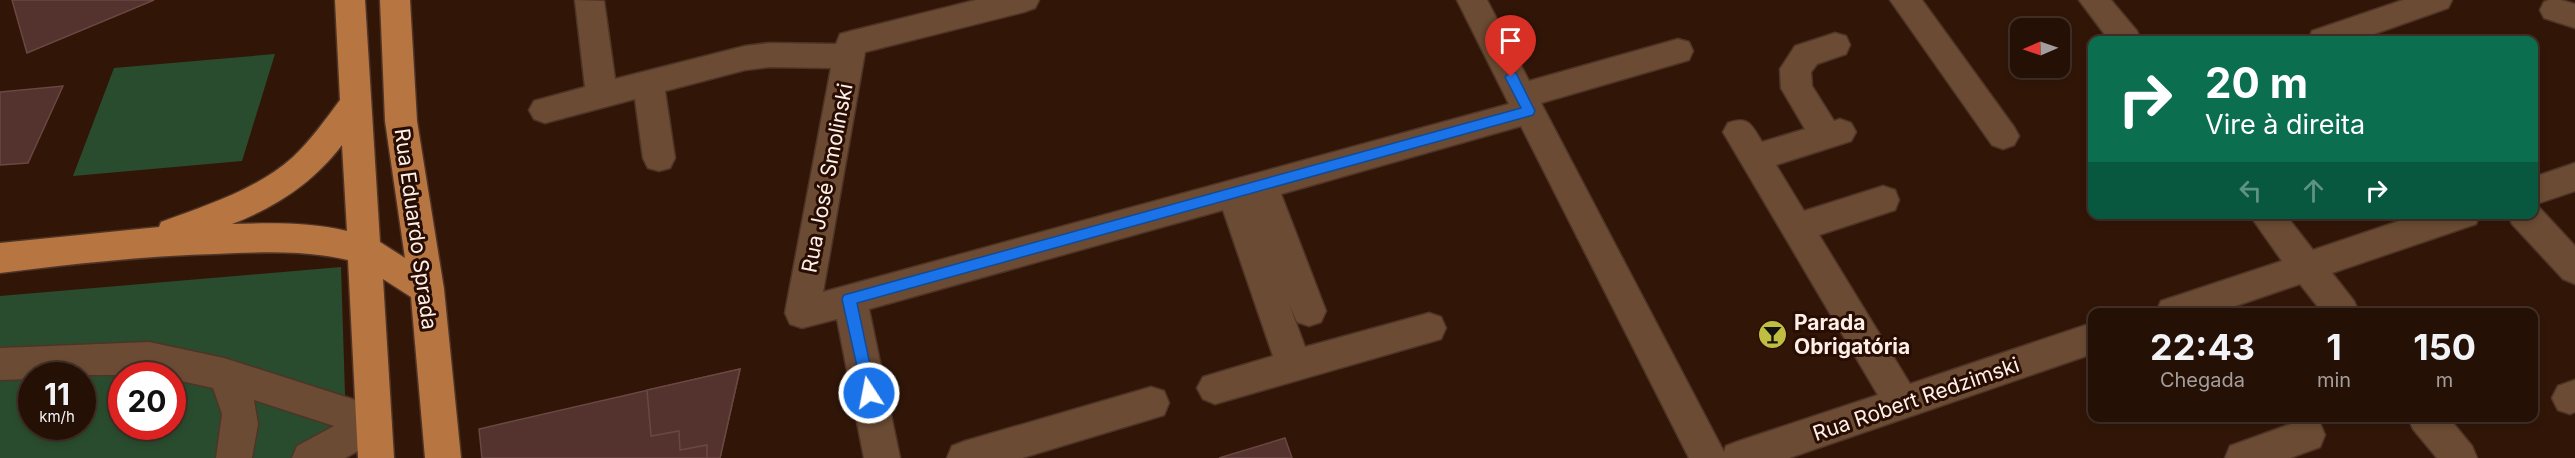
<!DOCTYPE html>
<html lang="pt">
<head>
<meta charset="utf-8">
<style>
	body { margin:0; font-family:Inter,sans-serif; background:#311e14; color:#f1f3f6; height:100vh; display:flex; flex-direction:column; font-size:22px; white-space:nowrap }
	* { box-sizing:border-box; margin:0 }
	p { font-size:20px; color:#a39d9b }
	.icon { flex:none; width:33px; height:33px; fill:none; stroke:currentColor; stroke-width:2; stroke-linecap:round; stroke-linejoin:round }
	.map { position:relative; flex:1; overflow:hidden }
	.sheet { position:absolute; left:2088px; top:308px; width:450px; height:114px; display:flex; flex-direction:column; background:#251006; border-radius:12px; box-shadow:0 3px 9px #0003,0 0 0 2px #423028 }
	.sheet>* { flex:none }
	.top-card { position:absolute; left:2088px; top:36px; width:450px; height:183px; border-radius:12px; box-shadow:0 3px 9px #0003,0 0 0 2px #423028; background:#0b6e4f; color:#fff; overflow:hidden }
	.needle { width:39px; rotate:268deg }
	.fabs { position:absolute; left:2010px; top:18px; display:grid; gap:12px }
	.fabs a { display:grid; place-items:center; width:60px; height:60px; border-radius:12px; background:#251006; box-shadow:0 3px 9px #0003,0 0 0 2px #423028; font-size:30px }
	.speed { position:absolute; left:18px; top:362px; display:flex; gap:12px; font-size:30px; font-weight:700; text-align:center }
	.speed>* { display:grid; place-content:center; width:78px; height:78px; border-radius:50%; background:#251006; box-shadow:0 3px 9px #0003,0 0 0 2px #423028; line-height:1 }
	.speed small { font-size:15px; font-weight:400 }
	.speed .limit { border:9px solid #d22; background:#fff; color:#111 }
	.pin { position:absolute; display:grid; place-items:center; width:51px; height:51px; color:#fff; margin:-62px -26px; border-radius:50% 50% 50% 0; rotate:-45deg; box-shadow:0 0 6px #0007 }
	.pin .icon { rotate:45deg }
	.me { position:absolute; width:66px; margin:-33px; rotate:349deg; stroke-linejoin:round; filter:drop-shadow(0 0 4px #0008) }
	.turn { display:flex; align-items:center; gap:21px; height:126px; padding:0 18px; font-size:27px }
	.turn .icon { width:78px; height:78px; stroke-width:2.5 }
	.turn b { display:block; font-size:42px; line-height:51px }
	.lanes { display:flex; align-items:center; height:57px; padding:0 18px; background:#0003; justify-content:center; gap:30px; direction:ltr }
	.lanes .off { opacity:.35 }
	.eta { display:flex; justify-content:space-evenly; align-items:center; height:102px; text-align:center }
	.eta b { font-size:36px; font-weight:700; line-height:42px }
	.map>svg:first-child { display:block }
	.green { fill:#2a4c2e; fill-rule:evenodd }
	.building { fill:#54322e; stroke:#6a4742; stroke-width:1.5 }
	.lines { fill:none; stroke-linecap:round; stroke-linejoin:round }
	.minor-casing { stroke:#4e3427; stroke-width:3 }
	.major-casing { stroke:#4e3427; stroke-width:3 }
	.minor { fill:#6b4b33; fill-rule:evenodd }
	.major { fill:#b67541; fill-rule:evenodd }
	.route { fill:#1a73e8; stroke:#114b97; stroke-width:1.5 }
	.labels { text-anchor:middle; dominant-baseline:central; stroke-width:6; stroke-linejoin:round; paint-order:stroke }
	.street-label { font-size:21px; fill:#ffefe8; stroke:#270d02 }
	.poi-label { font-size:21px; font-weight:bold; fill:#ffefe8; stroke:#270d02; text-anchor:start }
</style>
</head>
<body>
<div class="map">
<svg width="2575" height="458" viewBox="0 0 2575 458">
	<rect width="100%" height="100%" fill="#311608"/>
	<g class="green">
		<polygon points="275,54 242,161 73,176 114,68"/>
		<path d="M341,267L347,458H0V296ZM32,375H82V426H32ZM122,375H172V426H122Z"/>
	</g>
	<g class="building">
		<polygon points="12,0 154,0 27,53"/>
		<polygon points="63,86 28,163 0,165 0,92"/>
		<polygon points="740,369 720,458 482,458 479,429"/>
		<polygon points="740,369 720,458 707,458 707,445 680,450 679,431 651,436 647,390"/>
		<polygon points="1285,438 1292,458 1219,458"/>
	</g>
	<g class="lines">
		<defs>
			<g id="minor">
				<path d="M575,0L604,1L615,79L745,46L769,43L836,44L840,34L851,31L976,0H1039L1035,8L1024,12L865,52L823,292L1509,104L1457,0H1487L1529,81L1678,39L1689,42L1693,51L1689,60L1541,103L1724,452L1726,446L1739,441L1878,395L1723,132L1728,123C1749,115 1752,126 1762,142L1805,129L1781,88L1780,69L1795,46L1835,33L1846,36L1850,45L1846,54L1817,64L1811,72L1812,86L1834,121L1840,119L1851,123L1856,132L1851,141L1776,165L1804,211L1883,186L1895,190L1899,200L1895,210L1819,235L1910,384L2092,323V354L1789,458H1689L1521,126L1281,194L1326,311L1321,322L1309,326L1297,322L1289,304L1305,347L1429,313L1441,317L1446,328L1441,339L1215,404L1203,399L1197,388L1203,377L1273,356L1223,210L869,309L900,458H864L837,319L802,328L790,324L785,313L831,68L769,67L745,70L665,91L675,158L670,168L659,171L648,168L643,158L635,99L545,123L534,119L529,110L534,101L585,87Z"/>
				<polygon points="1890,0 1922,0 2014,127 2019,136 2014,145 2003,149 1992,145"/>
				<polygon points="2079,0 2111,0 2137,31 2141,40 2109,40"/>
				<polygon points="2403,0 2452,0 2448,8 2357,40 2308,40 2312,31"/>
				<polygon points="2549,0 2561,0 2575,4 2575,28 2544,18 2540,10 2544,2"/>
				<polygon points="2575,163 2575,191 2536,204 2575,246 2575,284 2563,279 2512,224 2508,214 2534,214 2534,177"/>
				<polygon points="2249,214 2285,214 2313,250 2420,214 2480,214 2476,224 2332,273 2354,301 2359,312 2322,312 2300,284 2218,312 2156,312 2161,301 2282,261"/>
				<path d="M149,342L224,358L374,406L387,411L392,423L387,435L345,458H292L297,446L334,426L254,400L258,424L252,458H216L222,414L213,388L172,379V375C124,375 79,375 32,375V379L0,380V348Z"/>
				<polygon points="2575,380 2575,412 2570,414 2558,410 2552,398 2558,386"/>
				<polygon points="1151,387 1164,391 1169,403 1164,415 1151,419 1022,458 947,458 952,446 965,441"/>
				<polygon points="2408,417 2448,417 2472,446 2477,458 2437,458 2413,429"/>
				<polygon points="2307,418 2320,423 2325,435 2320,447 2290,458 2225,458 2230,446"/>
			</g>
			<path id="major" d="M335,0H365L380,242L405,258L385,121L380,0H410L417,121L444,289L461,458H425L411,297L383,279L394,458H358L348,260C304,250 261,252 215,254C143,256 72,264 0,273V243L159,227L161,222C207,205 256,190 293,157C311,140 325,120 340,100ZM342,145L347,231C308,222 271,223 232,224C276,207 313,183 342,145Z"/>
		</defs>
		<use href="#minor" class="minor-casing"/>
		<use href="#major" class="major-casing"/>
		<use href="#minor" class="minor"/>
		<use href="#major" class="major"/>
	</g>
	<polygon class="route" points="1511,72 1516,73 1535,111 1533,115 857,303 876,393 874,398 869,400 864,398 842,299 844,295 1521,108 1505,77"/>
	<defs>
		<symbol id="bar-disc" viewBox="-11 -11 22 22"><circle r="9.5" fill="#c0be40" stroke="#270d02"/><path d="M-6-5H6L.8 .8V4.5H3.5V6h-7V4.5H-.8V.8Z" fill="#111"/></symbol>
	</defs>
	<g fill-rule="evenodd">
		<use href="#bar-disc" x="1756" y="318" width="33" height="33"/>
	</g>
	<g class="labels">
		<g class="street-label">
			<text transform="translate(827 178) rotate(-79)">Rua José Smolinski</text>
			<text transform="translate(416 229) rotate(82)">Rua Eduardo Sprada</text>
			<text transform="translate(1916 399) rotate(-19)">Rua Robert Redzimski</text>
		</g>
		<g class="poi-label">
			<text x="1794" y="322">Parada<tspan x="1794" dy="24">Obrigatória</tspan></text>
		</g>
	</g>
</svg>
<div class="fabs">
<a><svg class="needle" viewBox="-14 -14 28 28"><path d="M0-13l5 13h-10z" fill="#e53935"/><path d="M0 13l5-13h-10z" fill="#a39d9b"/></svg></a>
</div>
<div class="speed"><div>11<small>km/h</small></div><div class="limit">20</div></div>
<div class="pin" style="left:1511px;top:77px;background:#d93025"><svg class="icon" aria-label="arrive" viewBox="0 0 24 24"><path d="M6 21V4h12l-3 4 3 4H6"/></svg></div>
<svg class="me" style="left:869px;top:393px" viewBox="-20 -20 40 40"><circle r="17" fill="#1a73e8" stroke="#fff" stroke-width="3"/><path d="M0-11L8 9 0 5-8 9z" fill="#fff"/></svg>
<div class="top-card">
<div class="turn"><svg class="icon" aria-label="right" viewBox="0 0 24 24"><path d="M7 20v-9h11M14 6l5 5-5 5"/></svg><div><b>20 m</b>Vire à direita</div></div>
<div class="lanes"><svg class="icon off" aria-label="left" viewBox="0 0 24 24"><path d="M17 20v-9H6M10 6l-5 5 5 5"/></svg><svg class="icon off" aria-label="ahead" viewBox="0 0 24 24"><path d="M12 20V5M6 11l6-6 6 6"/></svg><svg class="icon" aria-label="right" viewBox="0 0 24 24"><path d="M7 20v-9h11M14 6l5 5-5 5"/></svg></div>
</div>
<section class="sheet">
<div class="eta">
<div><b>22:43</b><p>Chegada</p></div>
<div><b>1</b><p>min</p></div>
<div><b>150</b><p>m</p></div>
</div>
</section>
</div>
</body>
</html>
